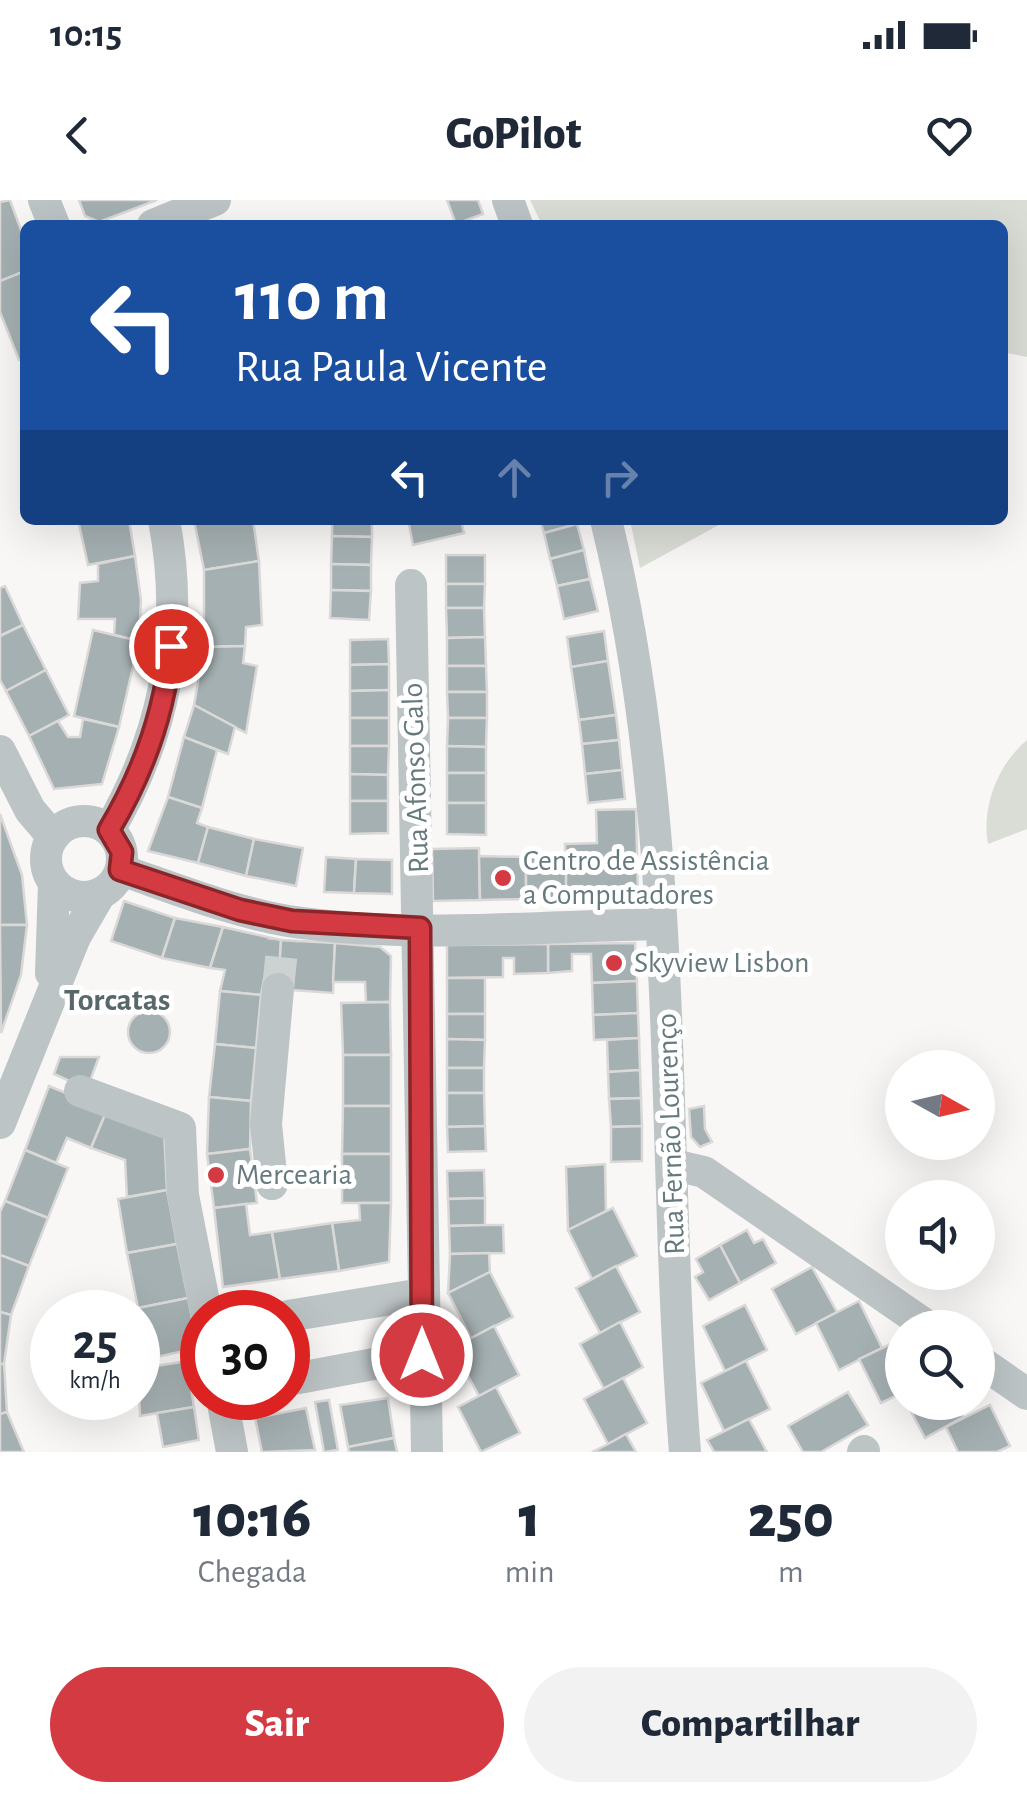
<!DOCTYPE html>
<html lang="pt">
<head>
<meta charset="utf-8">
<style>
	body { margin:0; font-family:"Alegreya Sans",sans-serif; background:#f2f2f3; color:#1f2937; height:100vh; display:flex; flex-direction:column; font-size:38px; white-space:nowrap }
	* { box-sizing:border-box; margin:0 }
	p { font-size:32px; color:#747a83 }
	.icon { flex:none; width:55px; height:55px; fill:none; stroke:currentColor; stroke-width:2; stroke-linecap:round; stroke-linejoin:round }
	.map { position:relative; height:1252px; overflow:hidden }
	.side { display:flex; flex-direction:column; background:#fff; flex:1 }
	.side>* { flex:none }
	.guide { position:absolute; left:20px; top:20px; width:988px; height:305px; border-radius:15px; box-shadow:0 10px 40px #0002; background:#1a4fa0; color:#fff; overflow:hidden }
	.needle { width:65px; rotate:98deg }
	.tools { position:absolute; left:885px; top:850px; display:grid; gap:20px }
	.tools a { display:grid; place-items:center; width:110px; height:110px; border-radius:50%; background:#fff; box-shadow:0 10px 40px #0002; font-size:50px }
	.speed { position:absolute; left:30px; top:1090px; display:flex; gap:20px; font-size:50px; font-weight:700; text-align:center }
	.speed>* { display:grid; place-content:center; width:130px; height:130px; border-radius:50%; background:#fff; box-shadow:0 10px 40px #0002; line-height:1 }
	.speed small { font-size:25px; font-weight:400 }
	.speed .limit { border:15px solid #d22; background:#fff; color:#111 }
	.pin { position:absolute; display:grid; place-items:center; width:85px; height:85px; color:#fff; margin:-42px; border:5px solid #fff; border-radius:50%; box-shadow:0 2px 10px #0007 }
	.me { position:absolute; width:110px; margin:-55px; rotate:0deg; stroke-linejoin:round; filter:drop-shadow(0 0 8px #0008) }
	.turn { display:flex; align-items:center; gap:35px; height:210px; padding:0 50px; font-size:45px }
	.turn .icon { width:130px; height:130px; stroke-width:2.5 }
	.turn b { display:block; font-size:70px; line-height:85px }
	.lanes { display:flex; align-items:center; height:95px; padding:0 50px; background:#0003; justify-content:center; gap:50px; direction:ltr }
	.lanes .off { opacity:.35 }
	.eta { display:flex; justify-content:space-evenly; align-items:center; height:170px; text-align:center }
	.eta b { font-size:60px; font-weight:800; line-height:70px }
	.action { display:flex; gap:20px; margin-top:auto; padding:20px 50px }
	.action a { flex:1; height:115px; border-radius:60px; background:#d43a41; color:#fff; font-size:40px; font-weight:800; line-height:115px; text-align:center }
	.action a+a { background:#f2f2f3; color:#1f2937 }
	.status { display:flex; justify-content:space-between; align-items:center; height:70px; padding:0 50px; background:#fff; direction:ltr }
	.status svg { height:28px; fill:currentColor }
	header { display:flex; justify-content:space-between; align-items:center; height:130px; padding:0 50px; background:#fff; font-size:45px; font-weight:800 }
	.map>svg:first-child { display:block }
	.green { fill:#daddd5 }
	.building { fill:#a5b0b2; stroke:#dad9d8; stroke-width:2.5 }
	.lines { fill:none; stroke-linecap:round; stroke-linejoin:round }
	.minor-tunnel { stroke:#ccd2d2; stroke-width:32; stroke-dasharray:32 16; stroke-linecap:butt }
	.minor { stroke:#bdc4c5; stroke-width:32 }
	.route-casing { stroke:#8a262a; stroke-width:25 }
	.route { stroke:#d43a41; stroke-width:18 }
	.poi-dot { fill:#d43a41; stroke:#fff; stroke-width:4 }
	.labels { text-anchor:middle; dominant-baseline:central; stroke-width:10; stroke-linejoin:round; paint-order:stroke }
	.street-label { font-size:30px; fill:#667a7e; stroke:#fff }
	.poi-label { font-size:30px; fill:#667a7e; stroke:#fff; text-anchor:start }
	.neighbourhood-label { font-size:32px; font-weight:bold; fill:#57676a; stroke:#fff }
</style>
</head>
<body>
<div class="status"><b>10:15</b><svg viewBox="0 0 49 12"><path d="M0 12V9h3v3zM5 12V6h3v6zM10 12V3h3v9zM15 12V0h3v12zM26 1h20v11H26zM47 4h2v5h-2z"/></svg></div>
<header><svg class="icon" aria-label="back" viewBox="0 0 24 24"><path d="M15 5l-7 7 7 7"/></svg>GoPilot<svg class="icon" aria-label="heart" viewBox="0 0 24 24"><path d="M12 20l-8-8c-3-5 5-10 8-4 3-6 11-1 8 4z"/></svg></header>
<div class="map">
<svg width="1027" height="1252" viewBox="0 0 1027 1252">
	<rect width="100%" height="100%" fill="#f8f7f6"/>
	<g class="green">
		<polygon points="530,0 1027,0 1027,157 1003,152 1002,25 542,25"/>
		<polygon points="630,320 728,320 640,368"/>
		<path d="M1027,540V629L988,644C981,607 998,564 1027,540Z"/>
	</g>
	<g class="building">
		<polygon points="10,0 25,41 25,71 0,81 0,2"/>
		<polygon points="79,0 157,0 99,22 85,16"/>
		<polygon points="447,0 478,0 483,14 456,24"/>
		<polygon points="25,71 25,158 19,160 0,112 0,81"/>
		<polygon points="78,320 129,320 135,356 88,365"/>
		<polygon points="194,320 253,320 259,361 204,370"/>
		<polygon points="332,320 372,320 372,337 332,336"/>
		<polygon points="408,320 461,320 464,333 413,345"/>
		<polygon points="540,320 576,320 577,324 544,333"/>
		<polygon points="577,324 584,350 550,359 544,333"/>
		<polygon points="332,336 372,337 371,365 331,364"/>
		<polygon points="584,350 590,379 557,386 550,359"/>
		<rect x="446" y="355" width="39" height="29"/>
		<polygon points="135,356 141,400 139,441 114,435 115,419 78,419 80,383 98,381 98,364"/>
		<polygon points="259,361 262,425 246,427 245,446 204,447 204,370"/>
		<polygon points="331,364 371,365 371,391 331,390"/>
		<polygon points="590,379 598,411 564,419 557,386"/>
		<polygon points="446,384 485,384 484,408 446,408"/>
		<polygon points="5,386 23,425 0,436 0,388"/>
		<polygon points="331,390 371,391 369,420 330,418"/>
		<polygon points="446,408 484,408 485,437 447,438"/>
		<polygon points="23,425 46,470 6,491 0,480 0,436"/>
		<polygon points="93,430 139,441 119,527 74,516"/>
		<polygon points="604,431 608,461 571,467 567,437"/>
		<polygon points="485,437 486,466 447,466 447,438"/>
		<polygon points="388,439 389,464 350,465 350,440"/>
		<polygon points="245,446 243,463 257,466 246,533 194,505 204,447"/>
		<polygon points="608,461 616,515 579,520 571,467"/>
		<polygon points="389,464 389,490 350,491 350,465"/>
		<polygon points="447,466 486,466 487,492 447,492"/>
		<polygon points="46,470 69,515 29,536 6,491"/>
		<polygon points="389,490 389,518 350,518 350,491"/>
		<polygon points="447,492 487,492 487,518 448,518"/>
		<polygon points="194,505 235,527 228,554 184,537"/>
		<polygon points="616,515 619,540 582,544 579,520"/>
		<rect x="350" y="518" width="39" height="28"/>
		<polygon points="448,518 487,518 486,547 447,546"/>
		<polygon points="83,519 119,527 102,584 54,589 29,536 58,521 68,537 80,537"/>
		<polygon points="184,537 217,550 202,608 168,597"/>
		<polygon points="619,540 622,570 585,574 582,544"/>
		<polygon points="350,546 389,546 388,575 350,574"/>
		<polygon points="447,546 486,547 486,573 447,573"/>
		<polygon points="622,570 625,599 588,603 585,574"/>
		<rect x="447" y="573" width="39" height="30"/>
		<polygon points="350,574 388,575 388,601 350,601"/>
		<polygon points="168,597 202,608 197,623 208,627 198,663 148,651"/>
		<polygon points="350,601 388,601 388,633 350,634"/>
		<polygon points="447,603 486,603 486,635 447,634"/>
		<polygon points="636,609 638,697 566,699 565,644 597,643 596,610"/>
		<polygon points="0,614 22,675 27,725 0,725"/>
		<polygon points="208,627 254,639 246,676 198,663"/>
		<polygon points="254,639 303,648 296,686 246,676"/>
		<polygon points="479,648 480,700 433,701 432,649"/>
		<polygon points="479,656 526,657 526,699 480,700"/>
		<polygon points="326,657 356,659 354,693 324,692"/>
		<rect x="526" y="657" width="40" height="42"/>
		<polygon points="356,659 392,660 392,694 354,693"/>
		<polygon points="124,701 175,718 162,758 111,741"/>
		<polygon points="175,718 223,727 210,768 162,758"/>
		<polygon points="0,725 27,725 21,775 1,833"/>
		<polygon points="223,727 281,740 279,782 264,779 261,795 220,791 225,770 210,768"/>
		<polygon points="281,740 335,743 333,793 278,789"/>
		<polygon points="335,743 380,747 391,756 390,802 366,802 365,782 333,782"/>
		<polygon points="635,743 637,781 592,783 591,754 572,754 572,771 548,773 548,744"/>
		<polygon points="548,744 548,773 514,774 514,758 503,758 503,777 447,778 447,745"/>
		<rect x="447" y="778" width="38" height="36"/>
		<polygon points="637,781 638,813 593,815 592,783"/>
		<polygon points="220,791 261,795 256,848 215,844"/>
		<polygon points="390,802 391,855 343,855 341,803"/>
		<circle cx="149" cy="832" r="21"/>
		<polygon points="638,813 639,838 594,840 593,815"/>
		<polygon points="447,814 485,814 485,840 447,839"/>
		<polygon points="639,838 640,870 608,872 607,840"/>
		<polygon points="447,839 485,840 484,868 447,868"/>
		<polygon points="215,844 256,848 251,901 209,897"/>
		<rect x="343" y="855" width="48" height="51"/>
		<polygon points="60,857 99,857 87,889 54,874"/>
		<rect x="447" y="868" width="37" height="25"/>
		<polygon points="640,870 641,898 609,899 608,872"/>
		<polygon points="49,886 107,910 91,948 67,938 56,963 25,950"/>
		<polygon points="447,893 484,893 485,926 447,927"/>
		<polygon points="209,897 251,901 250,949 207,954"/>
		<polygon points="641,898 642,926 611,927 609,899"/>
		<polygon points="343,906 391,906 391,954 342,954"/>
		<polygon points="704,906 705,929 712,942 700,947 691,937 689,909"/>
		<polygon points="107,910 164,930 167,990 127,997 125,960 91,948"/>
		<polygon points="485,926 486,951 448,952 447,927"/>
		<polygon points="642,926 642,961 611,962 611,927"/>
		<polygon points="250,949 257,1003 214,1008 207,954"/>
		<polygon points="25,950 68,968 48,1018 5,1001"/>
		<rect x="342" y="954" width="49" height="49"/>
		<polygon points="605,964 606,1011 568,1030 566,967"/>
		<polygon points="484,970 485,998 448,999 447,971"/>
		<polygon points="167,990 177,1044 127,1053 118,999"/>
		<polygon points="485,998 485,1025 449,1026 448,999"/>
		<polygon points="5,1001 48,1018 29,1066 0,1055 0,1012"/>
		<polygon points="359,1003 391,1003 389,1062 339,1071 332,1023 360,1020"/>
		<polygon points="246,1004 250,1035 272,1032 280,1079 223,1087 214,1008"/>
		<polygon points="613,1008 637,1056 592,1079 568,1030"/>
		<polygon points="332,1023 339,1071 280,1079 272,1032"/>
		<polygon points="485,1025 503,1025 504,1053 450,1054 449,1026"/>
		<polygon points="747,1030 754,1043 763,1039 776,1063 740,1083 720,1045"/>
		<polygon points="177,1044 188,1098 138,1108 127,1053"/>
		<polygon points="720,1045 740,1083 709,1100 695,1077 703,1072 696,1059"/>
		<polygon points="489,1053 490,1072 448,1093 450,1054"/>
		<polygon points="0,1055 29,1066 11,1115 0,1112"/>
		<polygon points="616,1066 640,1112 600,1133 576,1088"/>
		<polygon points="812,1067 837,1112 796,1134 772,1089"/>
		<polygon points="490,1072 513,1117 471,1138 448,1093"/>
		<polygon points="188,1098 198,1148 147,1159 138,1108"/>
		<polygon points="859,1101 882,1148 839,1170 816,1123"/>
		<polygon points="745,1105 767,1150 725,1171 703,1126"/>
		<polygon points="0,1112 11,1115 4,1164 0,1164"/>
		<polygon points="620,1122 643,1167 604,1189 580,1144"/>
		<polygon points="494,1126 519,1175 479,1196 453,1148"/>
		<polygon points="899,1140 902,1193 881,1203 859,1159"/>
		<polygon points="187,1161 194,1207 140,1216 138,1169"/>
		<polygon points="746,1161 770,1209 724,1231 701,1183"/>
		<polygon points="0,1164 4,1164 7,1212 0,1214"/>
		<polygon points="623,1178 647,1223 608,1244 584,1199"/>
		<polygon points="496,1187 520,1233 481,1252 458,1207"/>
		<polygon points="848,1192 868,1225 821,1252 803,1252 788,1226"/>
		<polygon points="388,1198 394,1238 348,1247 340,1205"/>
		<polygon points="329,1200 338,1250 324,1252 315,1202"/>
		<polygon points="906,1202 956,1202 963,1217 925,1238"/>
		<polygon points="990,1205 1010,1246 997,1252 958,1252 946,1227"/>
		<polygon points="194,1207 199,1240 163,1247 157,1213"/>
		<polygon points="306,1208 315,1250 262,1252 255,1218"/>
		<polygon points="7,1212 24,1252 0,1252 0,1214"/>
		<polygon points="749,1219 767,1252 714,1252 707,1240"/>
		<polygon points="626,1234 636,1252 592,1252 608,1244"/>
		<polygon points="394,1238 397,1252 349,1252 348,1247"/>
	</g>
	<g class="lines">
		<polyline class="minor-tunnel" points="278,789 283,740"/>
		<g class="minor">
			<polyline points="44,0 54,25"/>
			<polyline points="508,0 517,25"/>
			<polyline points="153,25 215,0"/>
			<path d="M606,320C682,626 660,940 685,1252"/>
			<polyline points="411,385 427,1252"/>
			<polyline points="0,551 30,610 53,637"/>
			<circle cx="84" cy="659" r="38"/>
			<path d="M109,630C165,534 185,430 164,320"/>
			<path d="M121,670C176,689 231,711 288,721C404,739 543,726 661,724"/>
			<polyline points="51,773 54,683"/>
			<polyline points="80,891 180,928 183,995 206,1112"/>
			<polyline points="0,923 75,737 100,694"/>
			<polyline points="674,965 704,972 930,1128"/>
			<polyline points="272,984 266,924 278,789"/>
			<polyline points="288,1116 422,1094"/>
			<polyline points="978,1160 1027,1194"/>
			<polyline points="288,1180 422,1155"/>
			<polyline points="222,1198 232,1252"/>
			<polyline points="863,1252 864,1251"/>
		</g>
	</g>
	<g class="lines">
		<defs>
			<path id="route" d="M171,446C165,512 143,573 109,630L122,652L120,670L240,710L292,721L420,728L422,1155"/>
		</defs>
		<use href="#route" class="route-casing"/>
		<use href="#route" class="route"/>
	</g>
	<g class="poi-dot">
		<circle cx="503" cy="678" r="10"/>
		<circle cx="614" cy="763" r="10"/>
		<circle cx="216" cy="975" r="10"/>
	</g>
	<g class="labels">
		<g class="street-label">
			<text transform="translate(416 578) rotate(-92)">Rua Afonso Galo</text>
			<text transform="translate(671 934) rotate(-92)">Rua Fernão Lourenço</text>
		</g>
		<g class="poi-label">
			<text x="523" y="661">Centro de Assistência<tspan x="523" dy="34">a Computadores</tspan></text>
			<text x="634" y="763">Skyview Lisbon</text>
			<text x="236" y="975">Mercearia</text>
		</g>
		<g class="neighbourhood-label">
			<text x="117" y="800">Torcatas</text>
		</g>
	</g>
</svg>
<div class="tools">
<a><svg class="needle" viewBox="-14 -14 28 28"><path d="M0-13l5 13h-10z" fill="#e53935"/><path d="M0 13l5-13h-10z" fill="#747a83"/></svg></a>
<a><svg class="icon" aria-label="sound" viewBox="0 0 24 24"><path d="M4 9h4l5-4v14l-5-4H4zM17 9q2 3 0 6"/></svg></a>
<a><svg class="icon" aria-label="search" viewBox="0 0 24 24"><circle cx="10" cy="10" r="6"/><path d="M15 15l6 6"/></svg></a>
</div>
<div class="speed"><div>25<small>km/h</small></div><div class="limit">30</div></div>
<div class="pin" style="left:171px;top:446px;background:#d93025"><svg class="icon" aria-label="arrive" viewBox="0 0 24 24"><path d="M6 21V4h12l-3 4 3 4H6"/></svg></div>
<svg class="me" style="left:422px;top:1155px" viewBox="-20 -20 40 40"><circle r="17" fill="#d43a41" stroke="#fff" stroke-width="3"/><path d="M0-11L8 9 0 5-8 9z" fill="#fff"/></svg>
<div class="guide">
<div class="turn"><svg class="icon" aria-label="left" viewBox="0 0 24 24"><path d="M17 20v-9H6M10 6l-5 5 5 5"/></svg><div><b>110 m</b>Rua Paula Vicente</div></div>
<div class="lanes"><svg class="icon" aria-label="left" viewBox="0 0 24 24"><path d="M17 20v-9H6M10 6l-5 5 5 5"/></svg><svg class="icon off" aria-label="ahead" viewBox="0 0 24 24"><path d="M12 20V5M6 11l6-6 6 6"/></svg><svg class="icon off" aria-label="right" viewBox="0 0 24 24"><path d="M7 20v-9h11M14 6l5 5-5 5"/></svg></div>
</div>
</div>
<section class="side">
<div class="eta">
<div><b>10:16</b><p>Chegada</p></div>
<div><b>1</b><p>min</p></div>
<div><b>250</b><p>m</p></div>
</div>
<div class="action"><a>Sair</a><a>Compartilhar</a></div>
</section>
</body>
</html>
